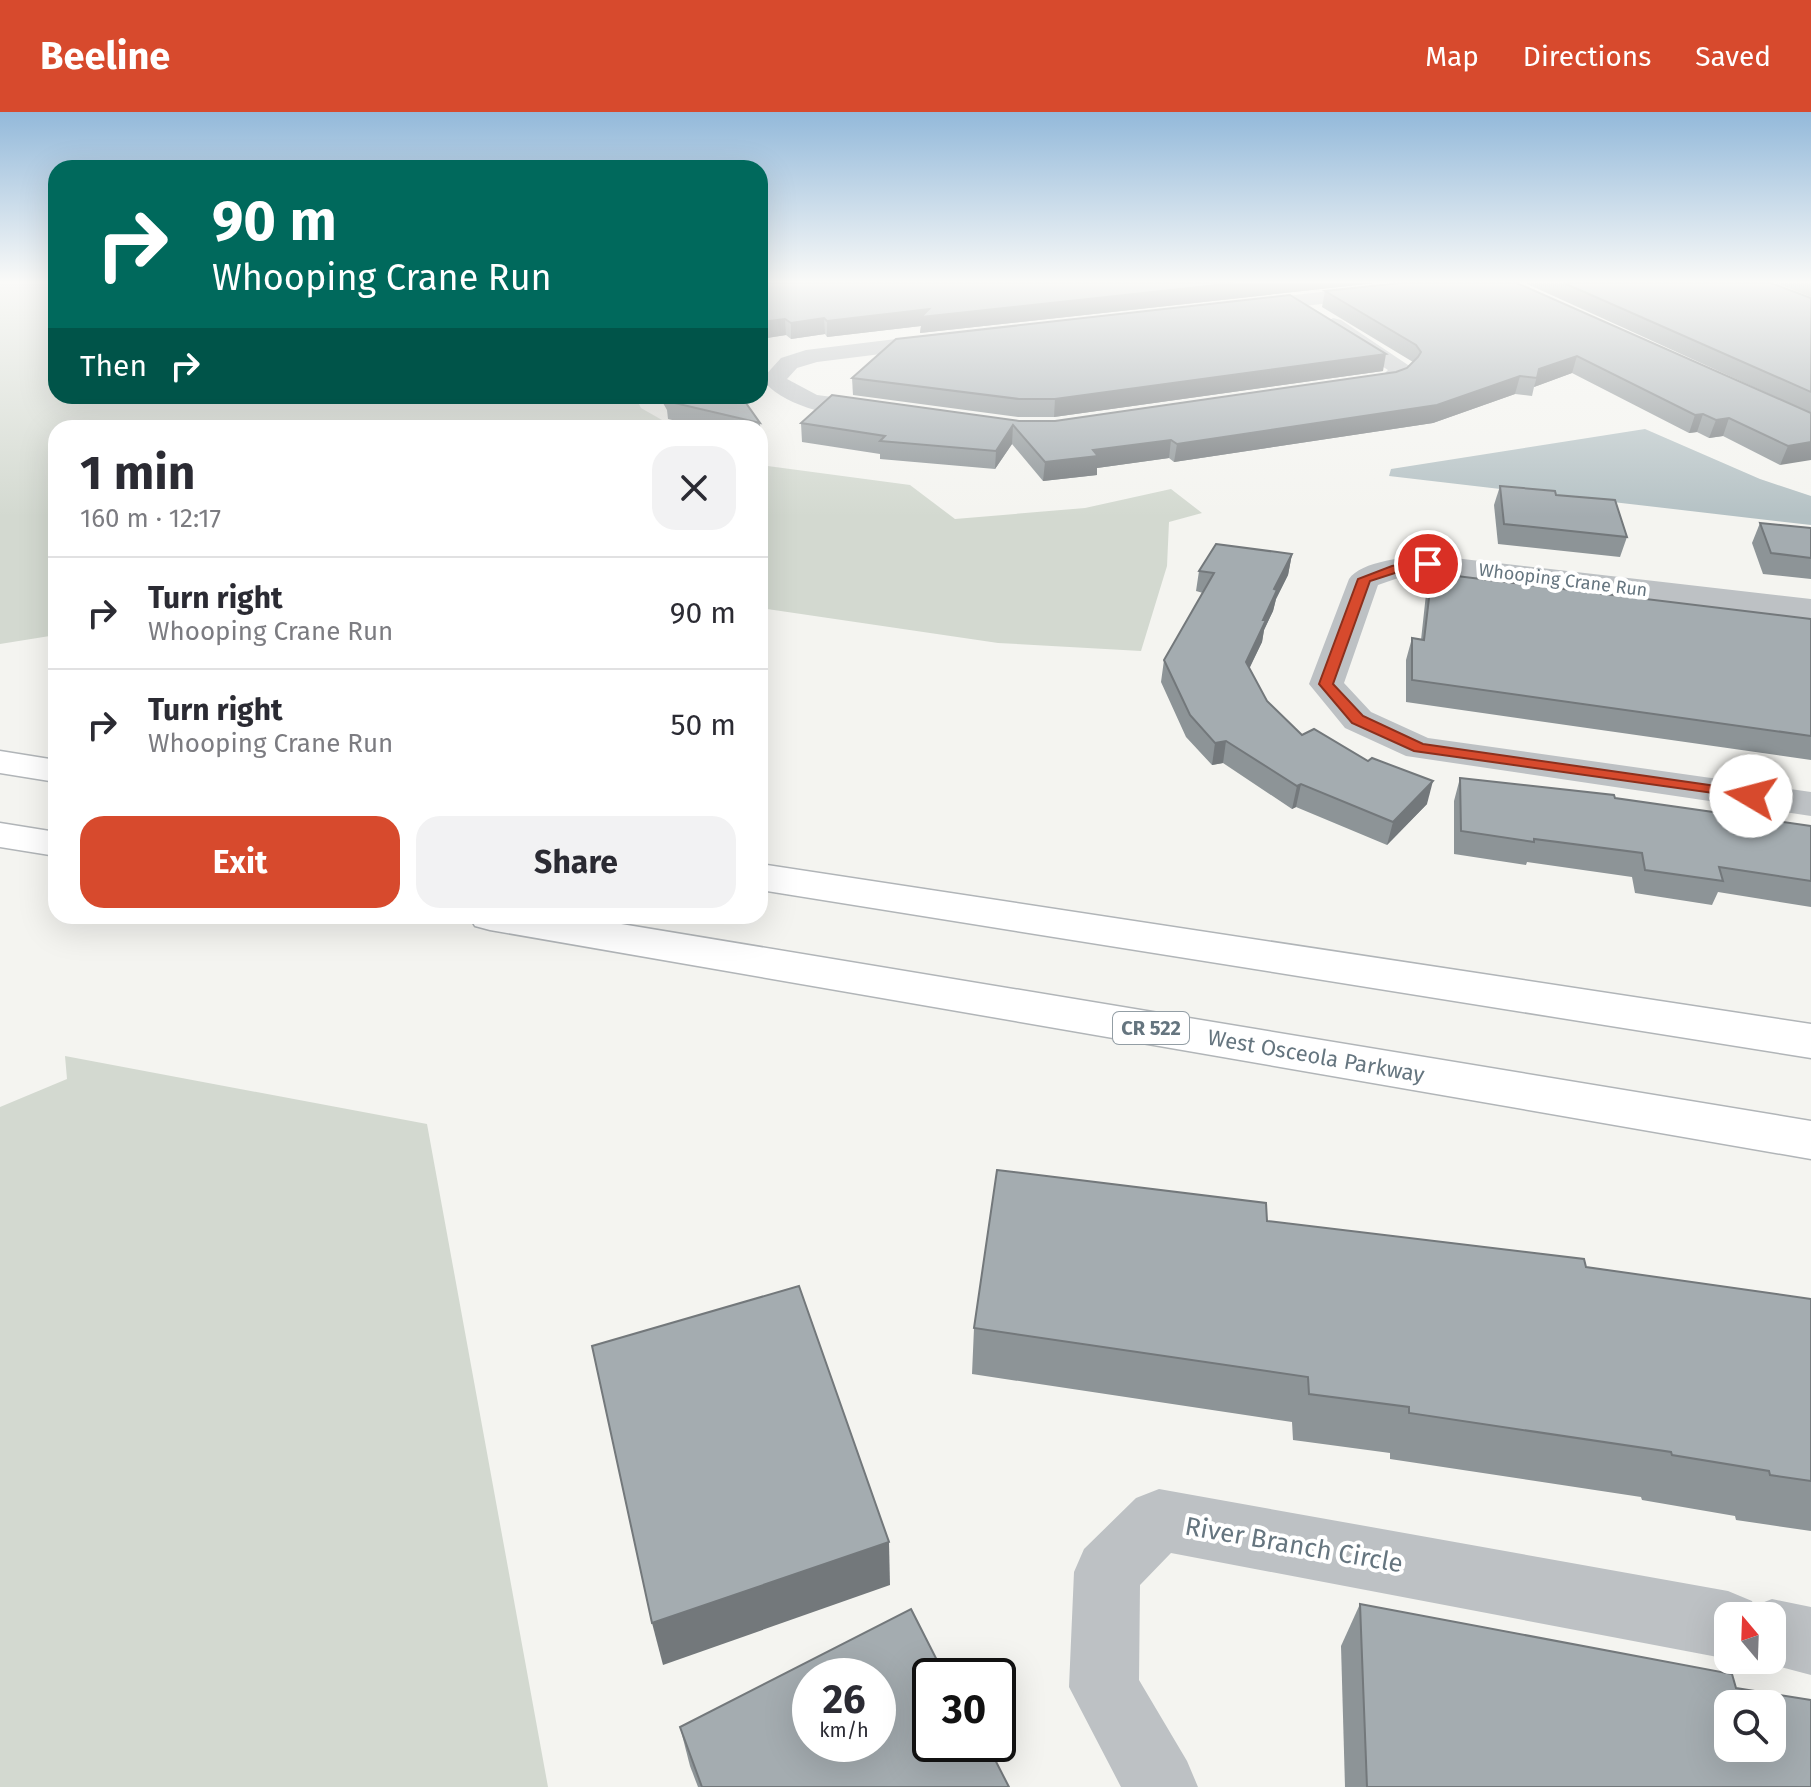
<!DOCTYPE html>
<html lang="en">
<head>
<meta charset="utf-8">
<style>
	body { margin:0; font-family:"Fira Sans",sans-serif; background:#f2f2f3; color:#2b2b33; height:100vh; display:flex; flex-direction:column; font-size:30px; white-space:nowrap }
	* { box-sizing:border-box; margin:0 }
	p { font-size:26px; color:#7c7c81 }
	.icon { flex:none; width:44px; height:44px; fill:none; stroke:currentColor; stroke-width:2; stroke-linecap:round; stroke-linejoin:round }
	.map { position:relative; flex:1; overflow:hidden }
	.drawer { position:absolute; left:48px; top:308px; width:720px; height:504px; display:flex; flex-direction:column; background:#fff; border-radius:24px; box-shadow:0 8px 32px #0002 }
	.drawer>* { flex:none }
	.top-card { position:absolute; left:48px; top:48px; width:720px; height:244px; border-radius:24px; box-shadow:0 8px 32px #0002; background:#00695c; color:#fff; overflow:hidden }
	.needle { width:52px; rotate:341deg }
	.tools { position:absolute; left:1714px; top:1490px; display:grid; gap:16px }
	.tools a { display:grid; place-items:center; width:72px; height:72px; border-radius:16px; background:#fff; box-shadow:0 8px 32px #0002; font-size:40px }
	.speed { position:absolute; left:792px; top:1546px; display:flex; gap:16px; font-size:40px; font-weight:700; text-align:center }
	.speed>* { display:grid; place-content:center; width:104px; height:104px; border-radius:50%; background:#fff; box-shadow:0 8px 32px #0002; line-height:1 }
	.speed small { font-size:20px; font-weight:400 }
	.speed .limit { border:4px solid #111; border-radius:12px; background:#fff; color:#111 }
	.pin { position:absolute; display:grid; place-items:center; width:68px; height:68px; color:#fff; margin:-34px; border:4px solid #fff; border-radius:50%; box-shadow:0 2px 8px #0007 }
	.me { position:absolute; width:88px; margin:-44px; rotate:278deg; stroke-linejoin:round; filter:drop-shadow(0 0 6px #0008) }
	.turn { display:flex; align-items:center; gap:28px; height:168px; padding:0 32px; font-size:36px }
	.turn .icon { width:104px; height:104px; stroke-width:2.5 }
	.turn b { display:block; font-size:56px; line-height:68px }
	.then { display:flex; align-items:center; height:76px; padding:0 32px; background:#0003; gap:16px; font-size:30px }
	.round { display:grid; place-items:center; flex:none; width:84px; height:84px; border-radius:24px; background:#f2f2f3 }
	.overview { display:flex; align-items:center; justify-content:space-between; height:136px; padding:0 32px }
	h1 { font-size:48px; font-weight:700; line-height:60px }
	.action { display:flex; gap:16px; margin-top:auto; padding:16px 32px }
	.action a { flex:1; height:92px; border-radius:24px; background:#d74a2d; color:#fff; font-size:32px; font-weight:700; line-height:92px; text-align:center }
	.action a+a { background:#f2f2f3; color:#2b2b33 }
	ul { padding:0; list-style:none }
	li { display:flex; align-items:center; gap:24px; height:112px; padding:0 32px; border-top:2px solid #e1e1e2 }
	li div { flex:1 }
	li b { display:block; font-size:30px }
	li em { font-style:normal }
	header { display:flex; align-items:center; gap:48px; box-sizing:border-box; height:112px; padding:0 40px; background:#d74a2d; color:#fff }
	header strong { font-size:38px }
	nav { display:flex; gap:44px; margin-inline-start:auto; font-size:28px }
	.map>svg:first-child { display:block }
	.green { fill:#d3d9d0 }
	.water { fill:#b4c1c4 }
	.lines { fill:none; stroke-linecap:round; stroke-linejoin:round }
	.major-casing { stroke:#b1b5b8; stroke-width:3 }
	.minor { fill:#bdc1c4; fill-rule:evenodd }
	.major { fill:#fff; fill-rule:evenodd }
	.wall { fill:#8d9497 }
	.shaded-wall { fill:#73787b }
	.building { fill:#a4acb0; stroke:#73787b; stroke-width:2; fill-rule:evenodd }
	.route { fill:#d74a2d; stroke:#8c301d; stroke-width:2 }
	.labels { text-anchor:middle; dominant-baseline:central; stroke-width:8; stroke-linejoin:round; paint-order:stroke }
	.far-street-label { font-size:18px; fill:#65757f; stroke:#fff }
	.shield { fill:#fff; stroke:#939ea5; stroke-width:2 }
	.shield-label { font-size:20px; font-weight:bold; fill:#65757f }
	.street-label { font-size:22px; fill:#65757f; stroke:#fff }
	.near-street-label { font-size:26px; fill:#65757f; stroke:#fff }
</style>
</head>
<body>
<header>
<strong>Beeline</strong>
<nav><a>Map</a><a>Directions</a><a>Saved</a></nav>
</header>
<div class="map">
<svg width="1811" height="1675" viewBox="0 0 1811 1675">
	<rect width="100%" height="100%" fill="#f4f4f0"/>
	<g class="green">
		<polygon points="0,171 56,171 56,284 635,284 641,296 676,316 56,316 56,523 0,532"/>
		<polygon points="760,353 910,373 955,407 1085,396 1171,377 1202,401 1169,410 1167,454 1141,539 998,531 760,496"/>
		<polygon points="65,944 427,1012 548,1675 0,1675 0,995 67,967"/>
	</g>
	<polygon class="water" points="1645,317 1760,367 1811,384 1811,413 1389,364 1391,357"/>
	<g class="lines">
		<defs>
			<g id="major">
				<polygon points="0,639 56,648 56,670 0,661"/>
				<polygon points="0,711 56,720 56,744 0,735"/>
				<polygon points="760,752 1811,912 1811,946 760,778"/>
				<polygon points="469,804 573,804 1811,1009 1811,1047 490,818 475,814"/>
			</g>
		</defs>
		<use href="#major" class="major-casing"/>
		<g class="minor">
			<polygon points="1401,171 1466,171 1456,177 1240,201 1229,195 1240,189"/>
			<polygon points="1333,206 1341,208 1414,257 1399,273 1345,281 1336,279 1333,274 1336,269 1384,262 1388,258 1325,218 1322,213"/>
			<path d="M945,221L956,228L953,233L817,250L797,256L787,267L817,283L894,293L897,298L894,303C858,312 784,298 762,267L781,246L806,238Z"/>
			<path d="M1428,443L1811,487V507L1428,461L1401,465L1378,473L1344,571L1371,600L1428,626L1811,680V704L1406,644L1345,616L1309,572L1349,467C1361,449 1407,445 1428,443Z"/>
			<polygon points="1159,1377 1728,1479 1752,1489 1754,1494 1772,1487 1811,1495 1811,1563 1755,1548 1772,1548 1772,1504 1728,1504 1728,1547 1171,1441 1140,1473 1139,1568 1187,1649 1198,1675 1121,1675 1069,1575 1074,1460 1084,1437 1136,1386"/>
		</g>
		<use href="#major" class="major"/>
	</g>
	<g class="wall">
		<polygon points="760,171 1376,171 920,221 921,214 827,225 825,222 791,227 786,223 760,227"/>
		<polygon points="1525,171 1771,171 1811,186 1811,301"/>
		<polygon points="1776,171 1811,171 1811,185"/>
		<polygon points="1325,179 1811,301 1780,353 1723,324 1709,326 1697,320 1689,321 1572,261 1534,275 1532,284 1515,282 1433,311 1174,350 1169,346 1097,356 1097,363 1043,369 1012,332 995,357 880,347 880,342 802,330 801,311 1055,309 1396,260 1407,256 1413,250 1322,195"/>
		<polygon points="1383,259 1054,305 1018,305 853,283 852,266"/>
		<polygon points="659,284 741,284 760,311 761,329 760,329 760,316 705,316 668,307 667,298"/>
		<polygon points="1500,374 1556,383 1627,425 1620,445 1498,432 1494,393"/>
		<polygon points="1760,411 1811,446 1811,467 1763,462 1752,431"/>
		<polygon points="1292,442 1288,463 1276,487 1273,499 1264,518 1262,530 1249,556 1267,589 1302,623 1427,692 1387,733 1296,695 1292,697 1223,651 1212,653 1186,625 1161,570 1164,548 1203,481 1196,479 1199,459"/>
		<polygon points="1432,461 1811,507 1811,648 1406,590 1406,548 1412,526 1421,528 1426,482"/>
		<polygon points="1460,666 1811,714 1811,795 1718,780 1712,793 1635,781 1632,765 1527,750 1526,753 1454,742 1454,689"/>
		<polygon points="1267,1109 1811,1187 1811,1419 1736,1408 1735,1404 1642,1388 1641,1385 1390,1347 1390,1341 1293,1328 1292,1310 972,1262 974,1216"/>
		<polygon points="1360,1492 1736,1576 1811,1675 1345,1675 1341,1534"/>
		<polygon points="930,1564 1009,1675 698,1675 690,1654 680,1615"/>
	</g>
	<g class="shaded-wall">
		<polygon points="1236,171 1376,171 920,221 921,214 827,225 827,209 929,197"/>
		<polygon points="824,206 825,222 791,227 791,211"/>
		<polygon points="785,207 786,223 760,227 760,210"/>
		<polygon points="1386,242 1383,259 1054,305 1055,287"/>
		<polygon points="1577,244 1572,261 1534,275 1539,257"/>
		<polygon points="1520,264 1515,282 1433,311 1174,350 1177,332"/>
		<polygon points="1703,302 1697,320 1689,321 1695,303"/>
		<polygon points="1729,306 1723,324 1709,326 1716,308"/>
		<polygon points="1013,313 1012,332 995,357 996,339"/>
		<polygon points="1171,328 1169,346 1097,356 1097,363 1043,369 1045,350 1093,338"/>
		<polygon points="1811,330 1811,348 1780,353 1788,334"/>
		<polygon points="1292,442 1288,463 1276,487 1273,499 1264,518 1262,530 1242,572 1246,550 1274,477"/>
		<polygon points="1226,629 1223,651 1212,653 1215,631"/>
		<polygon points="1433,669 1427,692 1387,733 1393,710"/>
		<polygon points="1301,672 1296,695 1292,697 1297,674"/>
		<polygon points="889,1430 890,1473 663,1553 652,1511"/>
	</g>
	<g class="building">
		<polygon points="760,171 1236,171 921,205 929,197 827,209 824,206 791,211 785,207 760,210"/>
		<polygon points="1400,171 1517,171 1811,301 1811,330 1788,334 1729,306 1716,308 1703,302 1695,303 1577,244 1539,257 1537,266 1520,264 1437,293 1177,332 1171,328 1093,338 1098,344 1045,350 1013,313 996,339 880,329 885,324 801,311 832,283 1019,309 1055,309 1396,260 1407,256 1418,245 1421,240 1416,233 1325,179"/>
		<polygon points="1564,171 1771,171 1811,186 1811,280"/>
		<polygon points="1290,183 1386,242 1055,287 1019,287 852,266 896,227"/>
		<polygon points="666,284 741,284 760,311 666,289"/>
		<polygon points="1500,374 1555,379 1556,383 1615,388 1627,425 1504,412"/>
		<polygon points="1760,411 1811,416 1811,446 1771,441"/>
		<polygon points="1216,432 1292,442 1274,477 1277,478 1263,508 1266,508 1246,550 1267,589 1302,623 1314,617 1368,649 1372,646 1433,669 1393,710 1301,672 1297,674 1226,629 1215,631 1190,603 1164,548 1214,461 1199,459"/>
		<polygon points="1432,461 1811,507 1811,624 1412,568 1412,526 1424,528"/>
		<polygon points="1460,666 1614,683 1615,686 1811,714 1811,769 1719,755 1723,769 1645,758 1642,741 1534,727 1534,730 1461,719"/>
		<polygon points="997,1058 1266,1091 1267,1109 1584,1147 1586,1155 1811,1187 1811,1369 1770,1363 1769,1359 1672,1343 1671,1340 1409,1301 1409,1295 1309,1282 1308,1265 974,1216"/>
		<polygon points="799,1174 889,1430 652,1511 592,1234"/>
		<path d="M1360,1492L1732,1562L1736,1576L1811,1588V1675H1367ZM1728,1592H1772V1636H1728Z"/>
		<path d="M911,1497L945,1564H930V1632H987L1009,1675H702L680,1615ZM810,1564H878V1632H810Z"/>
	</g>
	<linearGradient id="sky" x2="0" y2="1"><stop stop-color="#93b9da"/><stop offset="0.42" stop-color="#fafaf8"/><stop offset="1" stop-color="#fafaf8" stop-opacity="0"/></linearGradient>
	<rect width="1811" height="405" fill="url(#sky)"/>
	<polygon class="route" points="1428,448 1435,452 1433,454 1398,460 1370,469 1333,572 1363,604 1423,632 1751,679 1759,684 1756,687 1414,639 1352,611 1319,572 1358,467 1392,454"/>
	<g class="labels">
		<g class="far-street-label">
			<text transform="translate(1563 468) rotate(7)">Whooping Crane Run</text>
		</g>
		<rect class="shield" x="1113" y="900" width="76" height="32" rx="6"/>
		<g class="shield-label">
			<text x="1151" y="916">CR 522</text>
		</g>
		<g class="street-label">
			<text transform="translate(1316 944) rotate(10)">West Osceola Parkway</text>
		</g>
		<g class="near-street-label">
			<text transform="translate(1294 1433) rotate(10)">River Branch Circle</text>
		</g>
	</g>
</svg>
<div class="tools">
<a><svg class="needle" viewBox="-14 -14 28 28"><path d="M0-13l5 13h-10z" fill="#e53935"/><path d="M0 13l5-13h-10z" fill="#7c7c81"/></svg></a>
<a><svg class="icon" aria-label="search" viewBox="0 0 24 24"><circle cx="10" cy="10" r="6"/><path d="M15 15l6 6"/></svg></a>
</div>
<div class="speed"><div>26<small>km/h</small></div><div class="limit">30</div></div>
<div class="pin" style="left:1428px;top:452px;background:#d93025"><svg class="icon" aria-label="arrive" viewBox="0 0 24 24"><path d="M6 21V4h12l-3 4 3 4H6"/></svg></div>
<svg class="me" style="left:1751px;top:684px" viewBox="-20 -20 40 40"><circle r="19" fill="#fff"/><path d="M0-13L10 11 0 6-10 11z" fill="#d74a2d"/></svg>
<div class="top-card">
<div class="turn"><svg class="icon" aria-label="right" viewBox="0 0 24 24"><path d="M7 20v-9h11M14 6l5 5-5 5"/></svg><div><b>90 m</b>Whooping Crane Run</div></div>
<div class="then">Then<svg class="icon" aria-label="right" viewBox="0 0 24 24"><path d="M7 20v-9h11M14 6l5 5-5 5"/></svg></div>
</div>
<section class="drawer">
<div class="overview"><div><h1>1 min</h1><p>160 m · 12:17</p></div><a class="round"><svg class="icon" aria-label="close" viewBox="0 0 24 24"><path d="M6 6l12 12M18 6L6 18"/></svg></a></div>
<ul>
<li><svg class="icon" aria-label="right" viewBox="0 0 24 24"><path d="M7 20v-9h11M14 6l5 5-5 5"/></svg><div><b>Turn right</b><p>Whooping Crane Run</p></div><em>90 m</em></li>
<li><svg class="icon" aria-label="right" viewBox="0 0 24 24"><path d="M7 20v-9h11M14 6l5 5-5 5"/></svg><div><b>Turn right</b><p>Whooping Crane Run</p></div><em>50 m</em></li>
</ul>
<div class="action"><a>Exit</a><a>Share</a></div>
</section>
</div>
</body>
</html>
